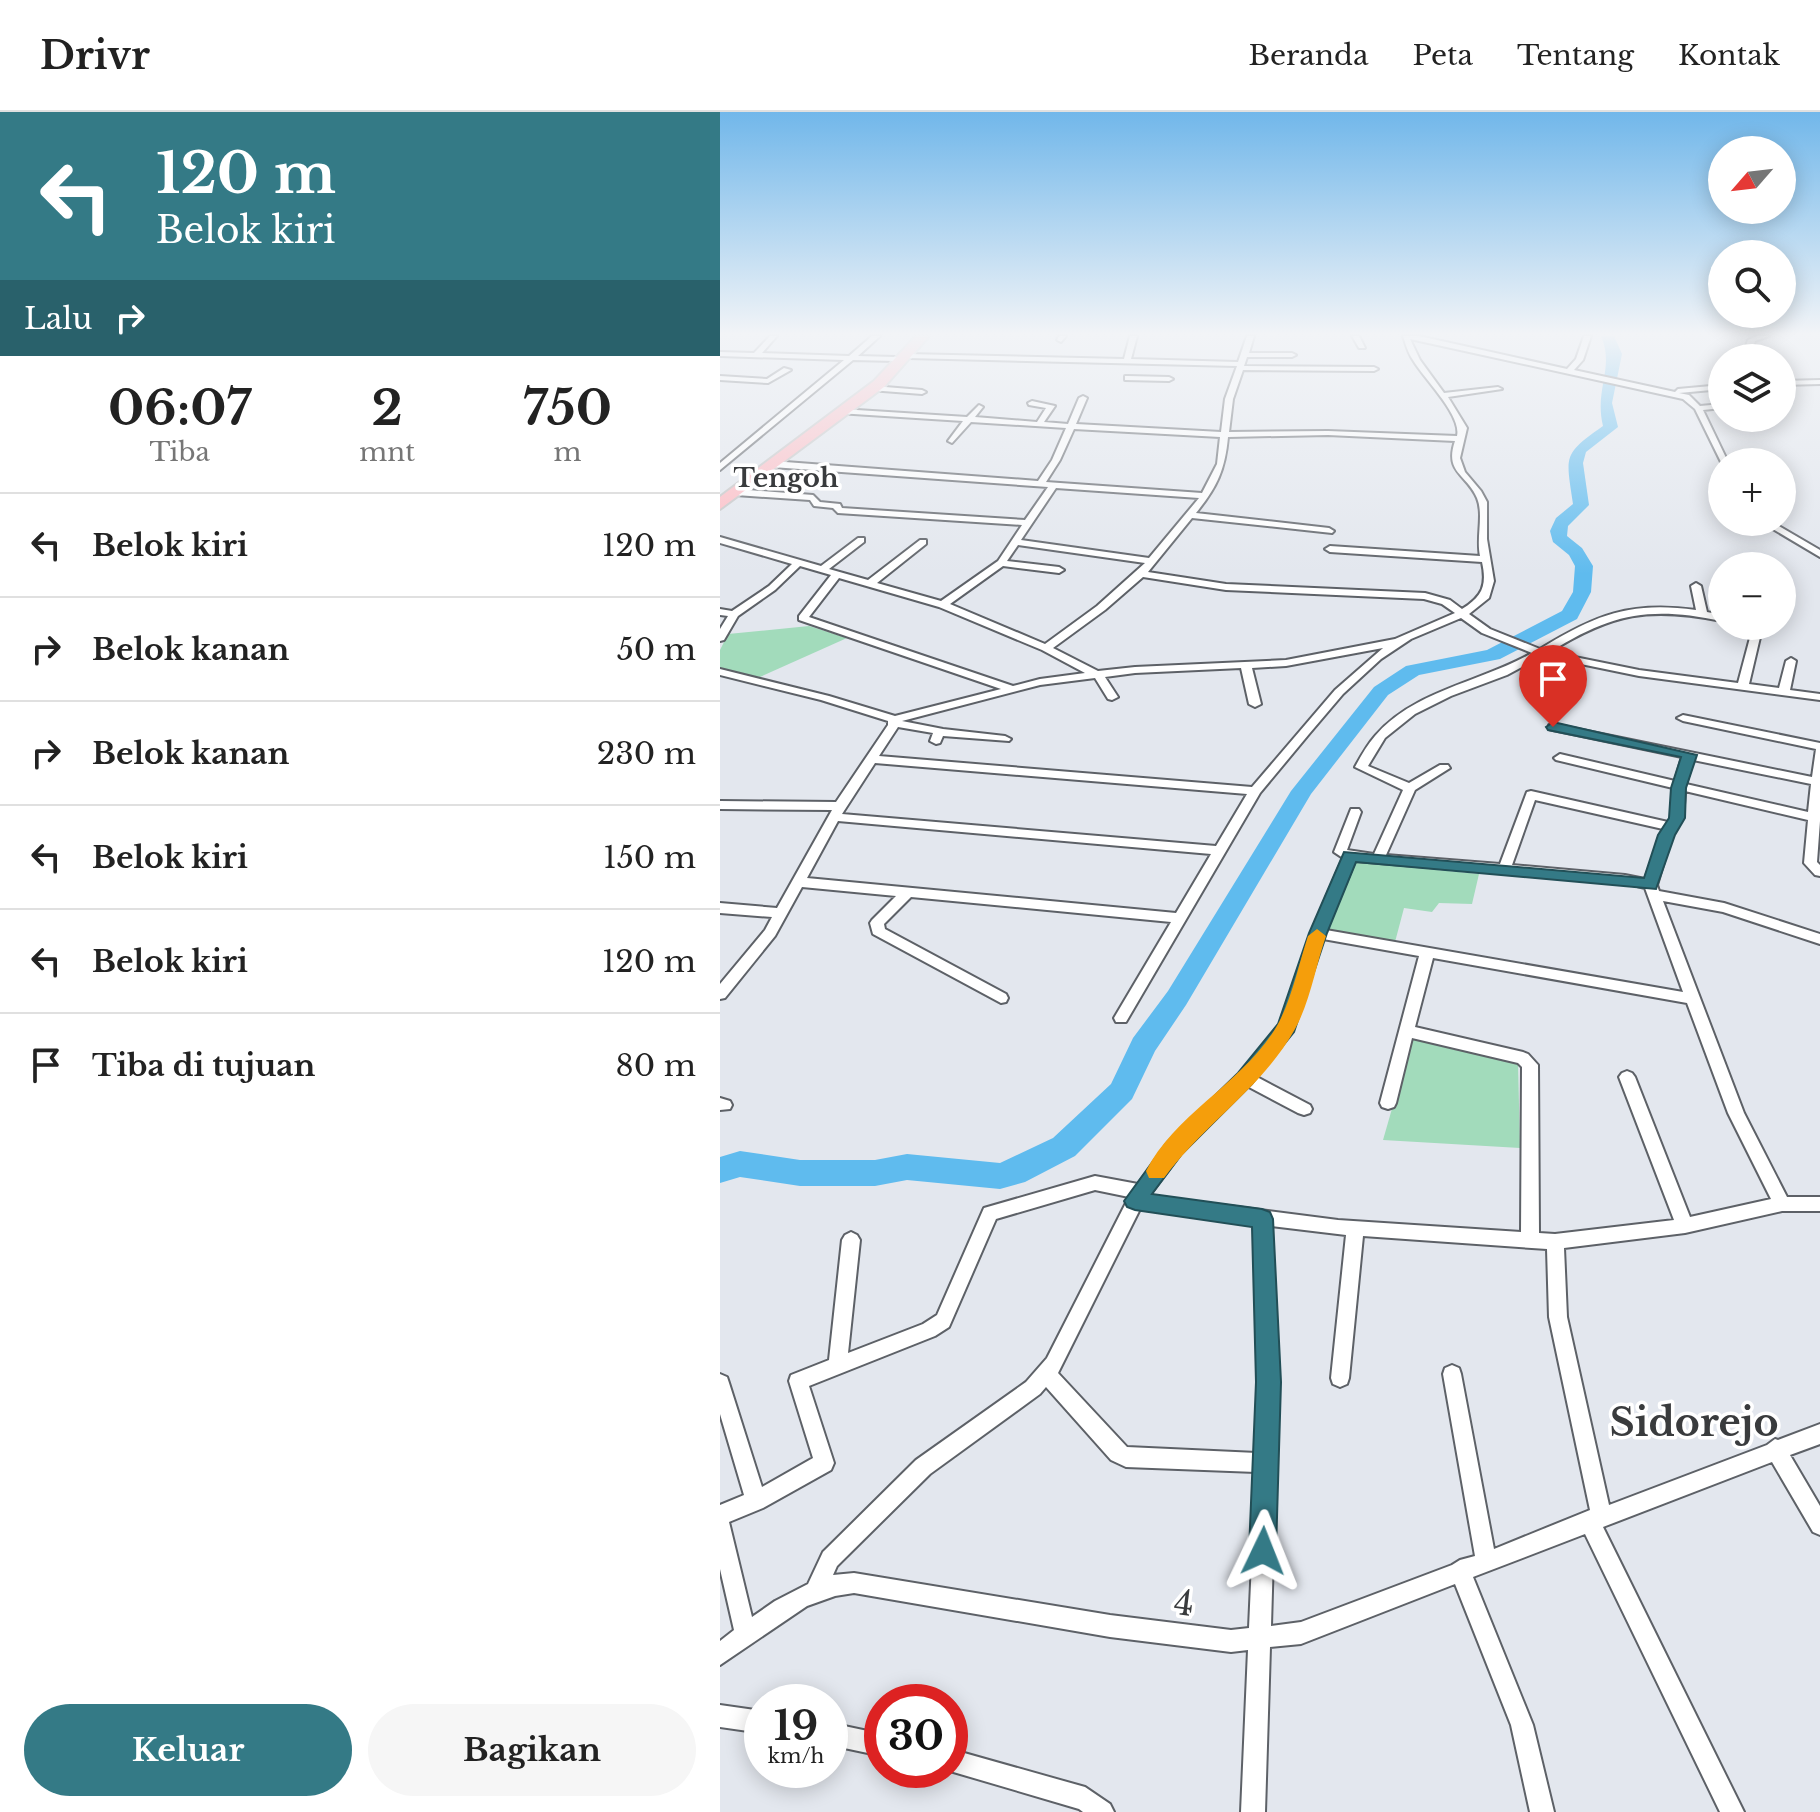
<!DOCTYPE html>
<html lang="id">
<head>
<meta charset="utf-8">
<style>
	body { margin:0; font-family:"Libre Baskerville",serif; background:#f6f6f6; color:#222; height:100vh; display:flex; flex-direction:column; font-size:30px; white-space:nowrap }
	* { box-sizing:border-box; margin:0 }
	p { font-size:26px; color:#767676 }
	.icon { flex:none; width:44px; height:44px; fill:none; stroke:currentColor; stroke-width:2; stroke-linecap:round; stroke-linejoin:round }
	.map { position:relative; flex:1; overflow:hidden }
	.side { display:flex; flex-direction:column; background:#fff; width:720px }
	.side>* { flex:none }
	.hud { background:#347a86; color:#fff; overflow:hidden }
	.needle { width:52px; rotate:242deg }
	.tools { position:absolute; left:988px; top:24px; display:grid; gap:16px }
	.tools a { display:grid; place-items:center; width:88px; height:88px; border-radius:50%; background:#fff; box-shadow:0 4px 20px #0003; font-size:40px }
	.speed { position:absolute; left:24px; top:1572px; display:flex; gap:16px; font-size:40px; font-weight:700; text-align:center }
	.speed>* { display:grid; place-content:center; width:104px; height:104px; border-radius:50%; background:#fff; box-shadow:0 4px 20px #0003; line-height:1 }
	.speed small { font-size:20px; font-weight:400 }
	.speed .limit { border:12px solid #d22; background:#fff; color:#111 }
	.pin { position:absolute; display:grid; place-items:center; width:68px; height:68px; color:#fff; margin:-82px -34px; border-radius:50% 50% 50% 0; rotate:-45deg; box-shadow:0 0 8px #0007 }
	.pin .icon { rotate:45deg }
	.me { position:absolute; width:88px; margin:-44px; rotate:2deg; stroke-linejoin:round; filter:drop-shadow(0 0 6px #0008) }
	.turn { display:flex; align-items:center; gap:28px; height:168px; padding:0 24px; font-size:36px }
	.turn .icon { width:104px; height:104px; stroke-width:2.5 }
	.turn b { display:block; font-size:56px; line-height:68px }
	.then { display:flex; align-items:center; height:76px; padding:0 24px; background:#0003; gap:16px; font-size:30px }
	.eta { display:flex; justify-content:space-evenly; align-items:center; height:136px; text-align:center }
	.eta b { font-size:48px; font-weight:700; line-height:56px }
	.button { display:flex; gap:16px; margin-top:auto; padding:16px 24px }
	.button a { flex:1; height:92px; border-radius:48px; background:#347a86; color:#fff; font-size:32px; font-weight:700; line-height:92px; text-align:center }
	.button a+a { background:#f6f6f6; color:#222 }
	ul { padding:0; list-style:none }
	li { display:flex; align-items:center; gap:24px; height:104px; padding:0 24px; border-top:2px solid #e0e0e0 }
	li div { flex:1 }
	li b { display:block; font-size:30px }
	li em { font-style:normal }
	header { display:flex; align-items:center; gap:48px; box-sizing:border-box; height:112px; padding:0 40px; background:#fff; border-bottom:2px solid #e0e0e0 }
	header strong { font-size:38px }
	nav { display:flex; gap:44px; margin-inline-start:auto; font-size:28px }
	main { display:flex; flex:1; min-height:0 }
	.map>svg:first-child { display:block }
	.green { fill:#a2dbbb }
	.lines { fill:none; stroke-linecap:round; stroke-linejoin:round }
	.river { fill:#5fbbee; fill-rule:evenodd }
	.minor-casing { stroke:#5d6167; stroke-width:4 }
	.trunk-casing { stroke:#c4c4c5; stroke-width:4 }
	.minor { fill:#fff; fill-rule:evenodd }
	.trunk { fill:#febac2; fill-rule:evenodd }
	.route { fill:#347a86; stroke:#224f57; stroke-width:2 }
	.slow { fill:#f59e0b }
	.labels { text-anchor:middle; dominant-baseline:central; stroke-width:7; stroke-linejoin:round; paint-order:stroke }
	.far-quarter-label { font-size:26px; font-weight:bold; fill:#393b3d; stroke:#fff }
	.near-street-label { font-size:34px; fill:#393b3d; stroke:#fff }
	.near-quarter-label { font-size:38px; font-weight:bold; fill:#393b3d; stroke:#fff }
</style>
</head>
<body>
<header>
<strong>Drivr</strong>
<nav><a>Beranda</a><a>Peta</a><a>Tentang</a><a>Kontak</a></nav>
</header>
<main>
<section class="side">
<div class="hud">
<div class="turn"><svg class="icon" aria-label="left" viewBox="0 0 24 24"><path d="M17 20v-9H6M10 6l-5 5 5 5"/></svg><div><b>120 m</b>Belok kiri</div></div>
<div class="then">Lalu<svg class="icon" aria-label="right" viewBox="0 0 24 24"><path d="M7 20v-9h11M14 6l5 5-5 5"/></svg></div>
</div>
<div class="eta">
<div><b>06:07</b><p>Tiba</p></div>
<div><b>2</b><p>mnt</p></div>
<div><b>750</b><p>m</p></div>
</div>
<ul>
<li><svg class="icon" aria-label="left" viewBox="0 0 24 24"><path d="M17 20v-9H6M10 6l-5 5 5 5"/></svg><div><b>Belok kiri</b></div><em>120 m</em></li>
<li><svg class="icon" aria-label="right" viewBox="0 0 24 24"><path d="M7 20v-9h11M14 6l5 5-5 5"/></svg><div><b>Belok kanan</b></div><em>50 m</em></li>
<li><svg class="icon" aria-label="right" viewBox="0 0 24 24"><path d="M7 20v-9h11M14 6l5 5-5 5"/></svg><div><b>Belok kanan</b></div><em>230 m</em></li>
<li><svg class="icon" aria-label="left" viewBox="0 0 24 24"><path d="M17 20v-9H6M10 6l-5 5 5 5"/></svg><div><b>Belok kiri</b></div><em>150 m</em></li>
<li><svg class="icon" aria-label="left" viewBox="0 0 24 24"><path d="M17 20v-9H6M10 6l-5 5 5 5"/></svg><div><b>Belok kiri</b></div><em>120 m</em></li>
<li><svg class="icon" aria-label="arrive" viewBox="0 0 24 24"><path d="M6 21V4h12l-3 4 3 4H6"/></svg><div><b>Tiba di tujuan</b></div><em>80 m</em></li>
</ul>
<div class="button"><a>Keluar</a><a>Bagikan</a></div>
</section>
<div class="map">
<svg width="1100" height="1700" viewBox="0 0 1100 1700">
	<rect width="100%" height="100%" fill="#e3e7ee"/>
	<g class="green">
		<polygon points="89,514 127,526 40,565 0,557 0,538 8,522"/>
		<polygon points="635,750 759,762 752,792 719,791 712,800 684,796 675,830 606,819"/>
		<polygon points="692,927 798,950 800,1036 663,1028"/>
	</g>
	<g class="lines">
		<path class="river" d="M881,224H894L902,242L892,291L898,315L866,340L863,351L869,393L848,414L847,424L862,436L873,454L871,480L857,507L780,547L699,563L668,583L591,682L466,893L435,939L412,987L355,1044L305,1070L280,1077L187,1068L155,1074H80L20,1065L0,1071V1045L20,1039L80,1048H155L187,1042L280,1051L333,1026L391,972L413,926L448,879L571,679L654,575L686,554L767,538L842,499L853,480L855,454L849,443L833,430L830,419L836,406L853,392C846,343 842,343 883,314C874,277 895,256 881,224Z"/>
		<defs>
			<g id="minor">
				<polygon points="50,224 57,224 42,241 129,244 152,224 160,224 138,244 176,245 180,247 176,249 133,248 0,358 0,351 124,248 0,244 0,240 34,241"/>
				<polygon points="339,224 346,224 341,230 337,228"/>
				<path d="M410,224H417L411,247L518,250L527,224H534L529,241H572L576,243L572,245H527L524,254L654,255L658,257L654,259L523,258L513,287L509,320L608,319L737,324C742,303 704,267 693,248C688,241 686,233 683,224H699L847,257L856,247L864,224H871L863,248L854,258L955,280L958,277L1002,273V277L959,281L969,283L980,294L1002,292V296L983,298L1008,350H1002V352L975,297L963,287L690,227L700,248L724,281L778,275L782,277L728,285L747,316L740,346L745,360L761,379L767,390V427L774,469L769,486L749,502L770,517L820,537C875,503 910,489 976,498L971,474L976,471L981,474L987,500L1002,503V509C930,494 892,501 830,540L919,558L1018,571L1031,522L1023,514H1034L1041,521L1029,572L1059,576L1066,549L1071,546L1076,549L1070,578L1100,582V588L919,564L822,544L787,563L731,584L695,602L665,626L648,654L689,671L720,653H728L730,656L695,678L666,743L780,752L807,680L811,679L948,710L951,706L953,676L836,648L834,646L840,642L955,669L962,645L833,618L829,617V613L833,612L1092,665L1096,637L963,609L957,606L963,603L1100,631V709L1097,750L1100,753V764L1095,763L1084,751L1088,708L965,679L963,706L952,723L937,773L939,779L1004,791L1100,822V832L1003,800L943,789L1024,1001L1067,1085H1100V1099H1062L965,1121L844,1136L847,1205L889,1393L1047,1333L1055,1327L1058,1328L1100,1312V1332L1070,1343L1100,1394V1423L1093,1420L1052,1350L883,1415L1024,1700H1000L865,1422L753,1465L813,1613L834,1700H810L791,1613L735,1472L581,1532L550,1535L545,1700H521L528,1538L511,1540L390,1525L134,1481L115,1484L87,1494L0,1553V1529L14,1518L0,1457V1393L24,1383L0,1302V1262L7,1265L9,1271L42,1375L93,1346L69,1269L71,1263L109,1248L122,1128L125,1123L131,1120L137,1123L140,1128L128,1241L203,1212L217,1203L264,1096L375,1064L418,1072L449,1031L520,962L560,912L591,821L623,746L614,740L631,697H639L641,700L627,738L654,742L683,678L635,655C641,644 647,633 655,624C694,578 762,570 812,541L762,521L741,506L691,527L661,547L623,582L589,622L540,681L406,910H396L394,906L451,810L191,785L164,812L165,817L286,882L288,886L286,890L281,891L153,822L150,811L152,808L176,784L82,775L55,824L5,886L0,887V872L45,818L52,805L0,801V791L57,796L112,698L0,697V689L116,690L168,613V609L101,588L0,563V557L109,584L175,604L281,577L79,508V504L111,463L80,454L55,478L18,504L4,528L0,529V517L8,504L0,503V497L12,499L49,474L72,452L0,431V425L101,454L138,426H144V430L109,457L148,468L200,428H206V432L157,471L221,489L278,449L302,413L118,401L113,396L94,394L90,388L16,383L12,380L16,377L93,383L100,390L120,392L122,396L305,408L328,375L52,355L48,352L52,349L318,369L332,348L346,316L251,310L232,331L228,329L243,309L118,301L117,299L121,297L247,305L259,293L263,295L255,305L317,310L326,296L309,293L308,291L312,289L335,294L324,310L348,312L359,286L363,284L367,286L356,312L501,320L505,287L517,254L188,246L184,244L188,242L404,247ZM354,317L500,325L497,352L482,381L326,370L340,348ZM608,323L735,329C724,361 747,362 757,386C764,403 756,425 760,444L610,434L605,437L610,440L762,450C767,473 763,484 742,497L730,488L705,481L506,472L428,460L472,406L612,421L614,419L609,416L476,401C497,375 505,358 508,325ZM336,376L479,386L429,446L301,428ZM298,433L425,451L377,494L325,532L230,492L283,454L339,461L344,458L339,455L287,449ZM423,465L506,478L704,487L722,492L735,501L675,527L566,548L415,555L378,559L333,536L385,498ZM119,466L219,495L322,538L365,561L320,567L293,574L89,505ZM663,536L615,578L532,675L159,644L178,615L213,621L210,629L216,632L220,631L223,624L289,629L291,627L285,624L223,617L182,609L320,573L375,566L388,587L392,588L398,585L385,565L415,561L521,556L529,592L535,595L541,592L532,556L566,554ZM973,648L1091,672L1088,700L966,672ZM155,651L527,682L496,734L122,702ZM815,688L943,717L925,767L905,763L792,753ZM118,709L491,742L456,801L87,766ZM635,749L905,771L925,776L963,880L606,818ZM603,827L699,844L660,991L662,995L668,997L674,995L676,991L692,926L798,951L802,955L801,1120L618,1108L429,1084L461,1041L527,974L578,1001L584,1003L590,1001L592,997L590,993L535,964L574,914ZM713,846L967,891L1008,1001L1051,1087L970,1105L915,965L912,961L907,959L902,961L899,965L954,1108L835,1122L819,1121L818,953L808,942L803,940L695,915ZM375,1078L409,1085L327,1246L306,1270L196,1348L103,1440L88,1472L55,1489L32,1505L9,1410L43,1396L111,1358L114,1351L89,1274L215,1224L229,1215L276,1107ZM420,1097L534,1112L540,1270L537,1341L407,1335L338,1261ZM551,1114L626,1123L611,1266L613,1272L620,1275L627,1272L629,1266L643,1124L827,1137L829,1205L870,1398L774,1437L741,1262L739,1256L732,1253L725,1256L723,1262L755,1444L740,1448L732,1453L581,1510L551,1514L558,1270ZM326,1275L391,1348L406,1355L536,1360L529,1516L511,1518L390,1503L134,1461L113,1463L117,1454L210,1362L320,1282Z"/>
				<polygon points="632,224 639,224 645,236 639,236"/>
				<polygon points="1037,224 1049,224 1035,229 1030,246 1022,246 1028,228"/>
				<polygon points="64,256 71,258 48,271 0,268 0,264 47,267"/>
				<polygon points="408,264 449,265 453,267 449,269 405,268 405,264"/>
				<polygon points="1100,268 1100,272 1062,273 1062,269"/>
				<polygon points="153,274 202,278 206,280 202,282 150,278 149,276"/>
				<polygon points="1041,410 1052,410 1100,438 1100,445"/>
				<polygon points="0,986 10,989 12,993 10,997 0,998"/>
				<polygon points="0,1593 42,1599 42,1621 0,1615"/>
				<polygon points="110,1611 162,1622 162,1644 110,1633"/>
				<polygon points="230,1637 365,1675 390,1692 394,1700 363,1700 359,1697 230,1659 226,1658 230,1658"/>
			</g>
			<polygon id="trunk" points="196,224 209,224 164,275 0,397 0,385 154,269"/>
		</defs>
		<use href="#minor" class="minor-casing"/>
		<use href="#trunk" class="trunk-casing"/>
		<use href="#minor" class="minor"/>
		<use href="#trunk" class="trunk"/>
	</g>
	<linearGradient id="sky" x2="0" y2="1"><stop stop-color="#71b7ea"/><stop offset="0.48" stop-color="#f2f4f7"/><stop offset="1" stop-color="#f2f4f7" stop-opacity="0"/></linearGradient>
	<rect width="1100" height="462" fill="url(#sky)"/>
	<polygon class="route" points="833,610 977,643 966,676 965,706 955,723 936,777 636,750 607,821 574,920 532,972 462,1042 432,1082 542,1097 550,1100 553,1107 561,1270 556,1439 552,1449 543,1453 533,1449 529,1439 536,1270 532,1115 415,1098 407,1095 404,1089 447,1030 518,961 558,912 589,821 624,740 924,766 938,723 949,706 951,676 961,645 828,618 826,615"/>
	<path class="slow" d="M597,817L606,824C596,853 590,890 575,917C543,975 483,1013 444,1066H429L426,1059C455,1001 526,969 558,912C572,886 579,851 588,824Z"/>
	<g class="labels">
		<g class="far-quarter-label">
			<text x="66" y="366">Tengoh</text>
		</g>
		<g class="near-street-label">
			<text transform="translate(464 1491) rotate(7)">4</text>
		</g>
		<g class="near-quarter-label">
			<text x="974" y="1310">Sidorejo</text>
		</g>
	</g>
</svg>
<div class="tools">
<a><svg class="needle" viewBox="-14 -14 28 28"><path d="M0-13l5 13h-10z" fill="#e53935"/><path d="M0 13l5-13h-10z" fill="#767676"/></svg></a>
<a><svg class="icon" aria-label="search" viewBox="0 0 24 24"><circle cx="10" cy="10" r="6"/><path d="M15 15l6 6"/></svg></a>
<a><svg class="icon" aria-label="layers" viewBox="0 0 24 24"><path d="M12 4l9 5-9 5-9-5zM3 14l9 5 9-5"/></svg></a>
<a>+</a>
<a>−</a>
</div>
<div class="speed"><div>19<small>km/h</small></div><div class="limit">30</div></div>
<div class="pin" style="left:833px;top:615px;background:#d93025"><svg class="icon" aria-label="arrive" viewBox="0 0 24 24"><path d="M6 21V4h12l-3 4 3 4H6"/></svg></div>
<svg class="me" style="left:543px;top:1439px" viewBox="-20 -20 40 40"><path d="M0-17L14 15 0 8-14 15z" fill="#347a86" stroke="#fff" stroke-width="4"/></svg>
</div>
</main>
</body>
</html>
